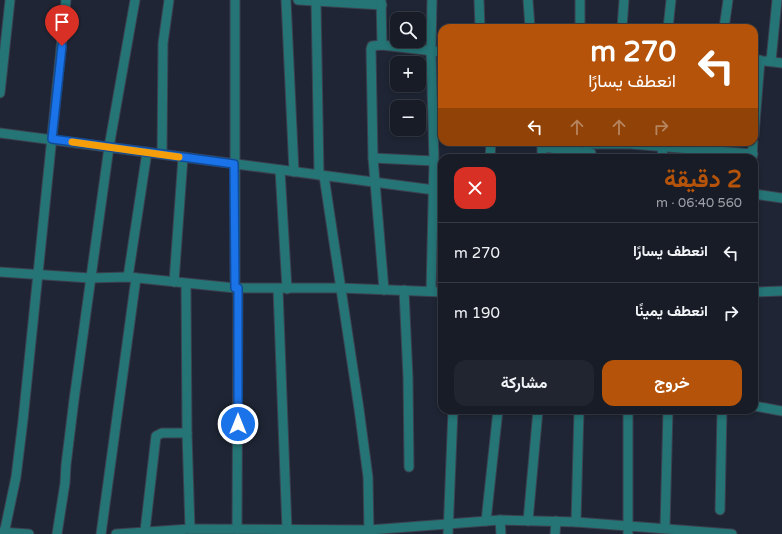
<!DOCTYPE html>
<html lang="ar">
<head>
<meta charset="utf-8">
<style>
	body { margin:0; font-family:"Varela Round",Vazirmatn,sans-serif; background:#20252f; color:#f1f3f6; direction:rtl; height:100vh; display:flex; flex-direction:column; font-size:15px; white-space:nowrap }
	* { box-sizing:border-box; margin:0 }
	p { font-size:13px; color:#9ea1a7 }
	.icon { flex:none; width:22px; height:22px; fill:none; stroke:currentColor; stroke-width:2; stroke-linecap:round; stroke-linejoin:round }
	.map { position:relative; flex:1; overflow:hidden; direction:ltr }
	.details { position:absolute; left:438px; top:154px; width:320px; height:260px; display:flex; flex-direction:column; background:#171c27; border-radius:12px; box-shadow:0 2px 6px #0003,0 0 0 1px #363a44; direction:rtl }
	.details>* { flex:none }
	.guide { position:absolute; left:438px; top:24px; width:320px; height:122px; border-radius:12px; box-shadow:0 2px 6px #0003,0 0 0 1px #363a44; direction:rtl; background:#b45309; color:#fff; overflow:hidden }
	.tools { position:absolute; left:390px; top:12px; display:grid; gap:8px }
	.tools a { display:grid; place-items:center; width:36px; height:36px; border-radius:8px; background:#171c27; box-shadow:0 2px 6px #0003,0 0 0 1px #363a44; font-size:20px }
	.pin { position:absolute; display:grid; place-items:center; width:34px; height:34px; color:#fff; margin:-41px -17px; border-radius:50% 50% 50% 0; rotate:-45deg; box-shadow:0 0 4px #0007 }
	.pin .icon { rotate:45deg }
	.me { position:absolute; width:44px; margin:-22px; rotate:0deg; stroke-linejoin:round; filter:drop-shadow(0 0 3px #0008) }
	.turn { display:flex; align-items:center; gap:14px; height:84px; padding:0 16px; font-size:18px }
	.turn .icon { width:52px; height:52px; stroke-width:2.5 }
	.turn b { display:block; font-size:28px; line-height:34px }
	.lanes { display:flex; align-items:center; height:38px; padding:0 16px; background:#0003; justify-content:center; gap:20px; direction:ltr }
	.lanes .off { opacity:.35 }
	.round { display:grid; place-items:center; flex:none; width:42px; height:42px; border-radius:12px; background:#20252f }
	.headline { display:flex; align-items:center; justify-content:space-between; height:68px; padding:0 16px }
	h1 { font-size:24px; font-weight:700; line-height:30px; color:#b45309 }
	.button { display:flex; gap:8px; margin-top:auto; padding:8px 16px }
	.button a { flex:1; height:46px; border-radius:12px; background:#b45309; color:#fff; font-size:16px; font-weight:700; line-height:46px; text-align:center }
	.button a+a { background:#20252f; color:#f1f3f6 }
	ul { padding:0; list-style:none }
	li { display:flex; align-items:center; gap:12px; height:60px; padding:0 16px; border-top:1px solid #363a44 }
	li div { flex:1 }
	li b { display:block; font-size:15px }
	li em { font-style:normal }
	.map>svg:first-child { display:block }
	.lines { fill:none; stroke-linecap:round; stroke-linejoin:round }
	.minor-casing { stroke:#3b414f; stroke-width:11 }
	.minor { stroke:#257476; stroke-width:9 }
	.route-casing { stroke:#114b97; stroke-width:10 }
	.route { stroke:#1a73e8; stroke-width:7 }
	.slow { stroke:#f59e0b; stroke-width:7 }
</style>
</head>
<body>
<div class="map">
<svg width="782" height="534" viewBox="0 0 782 534">
	<rect width="100%" height="100%" fill="#1f2534"/>
	<g class="lines">
		<defs>
			<g id="minor">
				<polyline points="286,0 294,172"/>
				<polyline points="298,0 382,5"/>
				<polyline points="381,0 382,45"/>
				<polyline points="479,0 480,28"/>
				<polyline points="528,0 530,28"/>
				<polyline points="316,1 319,175"/>
				<polyline points="580,28 580,0"/>
				<polyline points="622,28 624,0"/>
				<polyline points="668,28 671,0"/>
				<polyline points="724,28 728,0"/>
				<polyline points="765,61 782,63"/>
				<polyline points="771,61 777,0"/>
				<polyline points="0,93 10,0"/>
				<polyline points="0,133 442,191"/>
				<polyline points="754,135 760,60"/>
				<polyline points="586,144 631,144 753,154"/>
				<polyline points="542,147 591,153"/>
				<polyline points="662,147 663,158"/>
				<polyline points="162,154 163,43 169,0"/>
				<polyline points="373,158 434,161"/>
				<polyline points="490,158 491,142"/>
				<polyline points="542,158 542,142"/>
				<polyline points="704,158 706,142"/>
				<polyline points="752,158 753,142"/>
				<polyline points="280,170 287,289"/>
				<polyline points="324,176 359,409 368,477 369,534"/>
				<polyline points="754,194 782,198"/>
				<polyline points="0,272 90,278 128,277 235,288 340,288 442,292"/>
				<polyline points="128,277 147,152"/>
				<polyline points="174,282 183,157"/>
				<polyline points="186,284 187,433 190,529"/>
				<polyline points="235,288 235,0"/>
				<polyline points="278,289 287,530"/>
				<polyline points="384,290 373,158 371,49 372,46 382,45 442,52"/>
				<polyline points="404,290 408,378 409,467"/>
				<polyline points="431,291 434,161 431,51 432,0"/>
				<polyline points="754,292 782,291"/>
				<polyline points="754,406 782,411"/>
				<polyline points="720,510 722,410"/>
				<polyline points="500,520 501,534"/>
				<polyline points="486,521 498,410"/>
				<polyline points="528,521 538,410"/>
				<polyline points="576,522 579,410"/>
				<polyline points="665,528 668,410"/>
				<polyline points="237,529 238,288"/>
				<polyline points="145,531 156,436 162,433 187,433"/>
				<polyline points="0,532 29,534"/>
				<polyline points="4,534 16,477 23,420 66,0"/>
				<polyline points="57,534 65,483 66,465 74,400 109,147 135,0"/>
				<polyline points="101,534 136,278"/>
				<polyline points="116,534 190,529 369,530 500,520 576,522 732,534"/>
				<polyline points="448,534 453,410"/>
				<polyline points="555,534 556,521"/>
				<polyline points="628,534 628,410"/>
			</g>
		</defs>
		<use href="#minor" class="minor-casing"/>
		<use href="#minor" class="minor"/>
	</g>
	<g class="lines">
		<defs>
			<polyline id="route" points="62,46 52,139 234,164 235,288 238,288 238,424"/>
		</defs>
		<use href="#route" class="route-casing"/>
		<use href="#route" class="route"/>
		<polyline class="slow" points="72,142 179,157"/>
	</g>
</svg>
<div class="tools">
<a><svg class="icon" aria-label="search" viewBox="0 0 24 24"><circle cx="10" cy="10" r="6"/><path d="M15 15l6 6"/></svg></a>
<a>+</a>
<a>−</a>
</div>
<div class="pin" style="left:62px;top:46px;background:#d93025"><svg class="icon" aria-label="arrive" viewBox="0 0 24 24"><path d="M6 21V4h12l-3 4 3 4H6"/></svg></div>
<svg class="me" style="left:238px;top:424px" viewBox="-20 -20 40 40"><circle r="17" fill="#1a73e8" stroke="#fff" stroke-width="3"/><path d="M0-11L8 9 0 5-8 9z" fill="#fff"/></svg>
<div class="guide">
<div class="turn"><svg class="icon" aria-label="left" viewBox="0 0 24 24"><path d="M17 20v-9H6M10 6l-5 5 5 5"/></svg><div><b>270 m</b>انعطف يسارًا</div></div>
<div class="lanes"><svg class="icon" aria-label="left" viewBox="0 0 24 24"><path d="M17 20v-9H6M10 6l-5 5 5 5"/></svg><svg class="icon off" aria-label="ahead" viewBox="0 0 24 24"><path d="M12 20V5M6 11l6-6 6 6"/></svg><svg class="icon off" aria-label="ahead" viewBox="0 0 24 24"><path d="M12 20V5M6 11l6-6 6 6"/></svg><svg class="icon off" aria-label="right" viewBox="0 0 24 24"><path d="M7 20v-9h11M14 6l5 5-5 5"/></svg></div>
</div>
<section class="details">
<div class="headline"><div><h1>2 دقيقة</h1><p>560 m · 06:40</p></div><a class="round" style="background:#d93025;color:#fff"><svg class="icon" aria-label="close" viewBox="0 0 24 24"><path d="M6 6l12 12M18 6L6 18"/></svg></a></div>
<ul>
<li><svg class="icon" aria-label="left" viewBox="0 0 24 24"><path d="M17 20v-9H6M10 6l-5 5 5 5"/></svg><div><b>انعطف يسارًا</b></div><em>270 m</em></li>
<li><svg class="icon" aria-label="right" viewBox="0 0 24 24"><path d="M7 20v-9h11M14 6l5 5-5 5"/></svg><div><b>انعطف يمينًا</b></div><em>190 m</em></li>
</ul>
<div class="button"><a>خروج</a><a>مشاركة</a></div>
</section>
</div>
</body>
</html>
